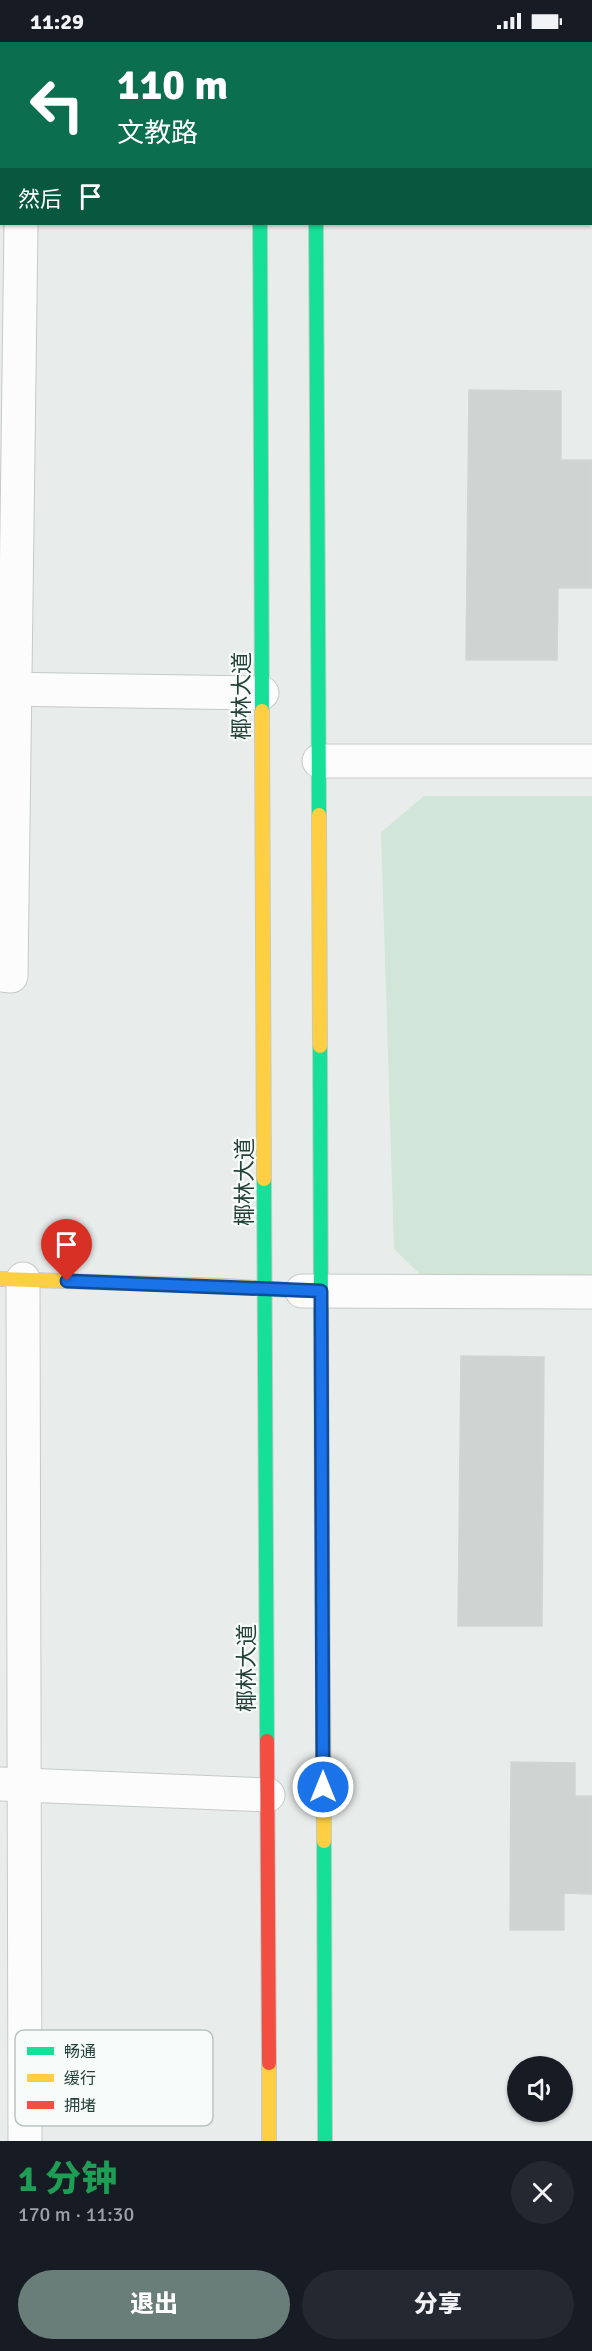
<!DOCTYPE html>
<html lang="zh">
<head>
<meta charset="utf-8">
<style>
	body { margin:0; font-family:Signika,"Noto Sans SC",sans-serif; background:#242831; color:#f1f3f6; height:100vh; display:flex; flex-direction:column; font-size:22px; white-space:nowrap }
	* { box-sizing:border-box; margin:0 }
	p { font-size:20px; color:#9ea1a6 }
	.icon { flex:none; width:33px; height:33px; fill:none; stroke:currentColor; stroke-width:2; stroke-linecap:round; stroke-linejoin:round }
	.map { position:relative; height:2099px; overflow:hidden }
	.details { display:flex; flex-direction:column; background:#171b24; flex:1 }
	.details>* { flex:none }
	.guide { position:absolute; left:0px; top:0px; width:592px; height:183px; box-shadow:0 2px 4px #0004; background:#0b6e4f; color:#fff; overflow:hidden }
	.controls { position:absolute; left:507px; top:2014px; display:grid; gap:12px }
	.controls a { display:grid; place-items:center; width:66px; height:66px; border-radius:50%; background:#171b24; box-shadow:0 2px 4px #0004; font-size:30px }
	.pin { position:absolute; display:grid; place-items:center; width:51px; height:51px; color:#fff; margin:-62px -26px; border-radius:50% 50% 50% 0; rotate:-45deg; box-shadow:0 0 6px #0007 }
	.pin .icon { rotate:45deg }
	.me { position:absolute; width:66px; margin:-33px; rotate:0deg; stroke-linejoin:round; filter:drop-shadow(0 0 4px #0008) }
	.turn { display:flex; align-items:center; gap:21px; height:126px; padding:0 18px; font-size:27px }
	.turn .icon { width:78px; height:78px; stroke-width:2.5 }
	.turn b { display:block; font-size:42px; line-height:51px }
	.then { display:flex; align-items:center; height:57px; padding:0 18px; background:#0003; gap:12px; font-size:22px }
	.round { display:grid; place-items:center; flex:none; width:63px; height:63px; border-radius:32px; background:#242831 }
	.summary { display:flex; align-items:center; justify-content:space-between; height:102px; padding:0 18px }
	h1 { font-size:36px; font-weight:800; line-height:45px; color:#1e9e55 }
	.action { display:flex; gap:12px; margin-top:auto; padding:12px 18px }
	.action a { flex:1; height:69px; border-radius:36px; background:#697e78; color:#fff; font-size:24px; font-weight:800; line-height:69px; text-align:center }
	.action a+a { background:#242831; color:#f1f3f6 }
	.status { display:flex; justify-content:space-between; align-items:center; height:42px; padding:0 30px; background:#171b24; direction:ltr }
	.status svg { height:16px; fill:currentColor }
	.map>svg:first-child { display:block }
	.green { fill:#d1e6d8 }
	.building { fill:#cfd4d2; stroke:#d1d6d4; stroke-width:1.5 }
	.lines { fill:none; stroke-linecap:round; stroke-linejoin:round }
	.street-casing { stroke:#c5cac8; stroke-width:35 }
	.fast-casing { stroke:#c3cbc8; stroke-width:16 }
	.slow-casing { stroke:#c3cbc8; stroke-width:16 }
	.jam-casing { stroke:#c3cbc8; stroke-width:16 }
	.street { stroke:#fcfcfc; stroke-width:33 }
	.fast { stroke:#16e098; stroke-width:14 }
	.slow { stroke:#ffcf43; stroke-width:14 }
	.jam { stroke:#f24e42; stroke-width:14 }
	.route-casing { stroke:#114b97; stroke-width:15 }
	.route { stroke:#1a73e8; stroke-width:10 }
	.labels { text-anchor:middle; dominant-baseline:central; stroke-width:4.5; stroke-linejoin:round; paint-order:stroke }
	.street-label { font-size:22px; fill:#24423a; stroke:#f7fbf9 }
	.key { fill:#f7fbf9; stroke:#b8c4c0; stroke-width:1.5 }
	.key-label { font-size:16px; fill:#24423a }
</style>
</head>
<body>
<div class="status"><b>11:29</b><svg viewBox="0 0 49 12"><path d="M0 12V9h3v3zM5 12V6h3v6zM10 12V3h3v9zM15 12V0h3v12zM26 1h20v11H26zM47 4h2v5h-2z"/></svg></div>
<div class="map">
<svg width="592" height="2099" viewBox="0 0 592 2099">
	<rect width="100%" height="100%" fill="#e8edeb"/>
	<polygon class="green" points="424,754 592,754 592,1235 425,1237 394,1207 381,790"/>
	<g class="building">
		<polygon points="458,0 563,0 458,2"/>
		<polygon points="469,348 561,349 561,418 592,418 592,546 558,546 557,618 466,618"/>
		<polygon points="461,1314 544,1315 542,1584 458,1584"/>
		<polygon points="511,1720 575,1721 575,1754 592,1754 592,1852 564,1851 564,1888 510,1888"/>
	</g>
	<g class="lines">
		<defs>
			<g id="street">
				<polyline points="23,2 23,0"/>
				<polyline points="0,162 2,162"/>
				<polyline points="0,647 262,651"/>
				<polyline points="319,719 592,719"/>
				<polyline points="0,933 11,934 21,182"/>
				<polyline points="23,1237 25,2099"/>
				<polyline points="302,1249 592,1250"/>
				<polyline points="0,1742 268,1753"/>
			</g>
			<g id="fast">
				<polyline points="259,0 259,2"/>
				<polyline points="260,182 262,669"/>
				<polyline points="316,182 319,773"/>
				<polyline points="320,1004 321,1277"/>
				<polyline points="264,1137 267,1699"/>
				<polyline points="324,1799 325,2099"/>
			</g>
			<g id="slow">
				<polyline points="262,669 264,1137"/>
				<polyline points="319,773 320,1004"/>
				<polyline points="0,1237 226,1244 302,1249"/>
				<polyline points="322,1494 324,1799"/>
				<polyline points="269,2021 269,2099"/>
			</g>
			<g id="jam">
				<polyline points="315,0 315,2"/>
				<polyline points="321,1277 322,1494"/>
				<polyline points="267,1699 269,2021"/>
			</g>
		</defs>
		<use href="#street" class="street-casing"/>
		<use href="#fast" class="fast-casing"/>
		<use href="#slow" class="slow-casing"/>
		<use href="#jam" class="jam-casing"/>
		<use href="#street" class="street"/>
		<use href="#fast" class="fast"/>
		<use href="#slow" class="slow"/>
		<use href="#jam" class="jam"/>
	</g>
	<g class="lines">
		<defs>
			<polyline id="route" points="67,1239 321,1249 323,1745"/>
		</defs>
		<use href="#route" class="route-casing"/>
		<use href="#route" class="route"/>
	</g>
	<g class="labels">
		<g class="street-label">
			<text transform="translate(241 654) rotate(-90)">椰林大道</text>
			<text transform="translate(244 1140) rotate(-90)">椰林大道</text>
			<text transform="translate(246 1626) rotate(-90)">椰林大道</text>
		</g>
	</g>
	<rect x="15" y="1988" width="198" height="96" rx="9" class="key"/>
	<rect x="27" y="2005" width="27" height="8" fill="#16e098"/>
	<rect x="27" y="2032" width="27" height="8" fill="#ffcf43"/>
	<rect x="27" y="2059" width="27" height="8" fill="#f24e42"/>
	<g class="key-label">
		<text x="64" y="2015">畅通</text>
		<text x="64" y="2042">缓行</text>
		<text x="64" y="2069">拥堵</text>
	</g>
</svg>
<div class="controls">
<a><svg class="icon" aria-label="sound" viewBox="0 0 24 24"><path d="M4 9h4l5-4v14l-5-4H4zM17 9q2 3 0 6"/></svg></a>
</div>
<div class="pin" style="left:67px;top:1239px;background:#d93025"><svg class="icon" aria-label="arrive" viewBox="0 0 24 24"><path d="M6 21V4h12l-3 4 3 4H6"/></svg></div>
<svg class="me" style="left:323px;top:1745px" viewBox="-20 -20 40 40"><circle r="17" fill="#1a73e8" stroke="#fff" stroke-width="3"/><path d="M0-11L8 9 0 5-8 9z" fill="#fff"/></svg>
<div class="guide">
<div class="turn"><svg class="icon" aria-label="left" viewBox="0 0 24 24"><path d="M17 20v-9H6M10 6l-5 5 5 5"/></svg><div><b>110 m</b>文教路</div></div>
<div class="then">然后<svg class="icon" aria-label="arrive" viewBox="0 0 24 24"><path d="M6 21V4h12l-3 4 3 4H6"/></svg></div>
</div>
</div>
<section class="details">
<div class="summary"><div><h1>1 分钟</h1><p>170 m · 11:30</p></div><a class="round"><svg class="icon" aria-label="close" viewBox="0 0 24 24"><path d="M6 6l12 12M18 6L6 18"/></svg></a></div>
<div class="action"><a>退出</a><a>分享</a></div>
</section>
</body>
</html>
